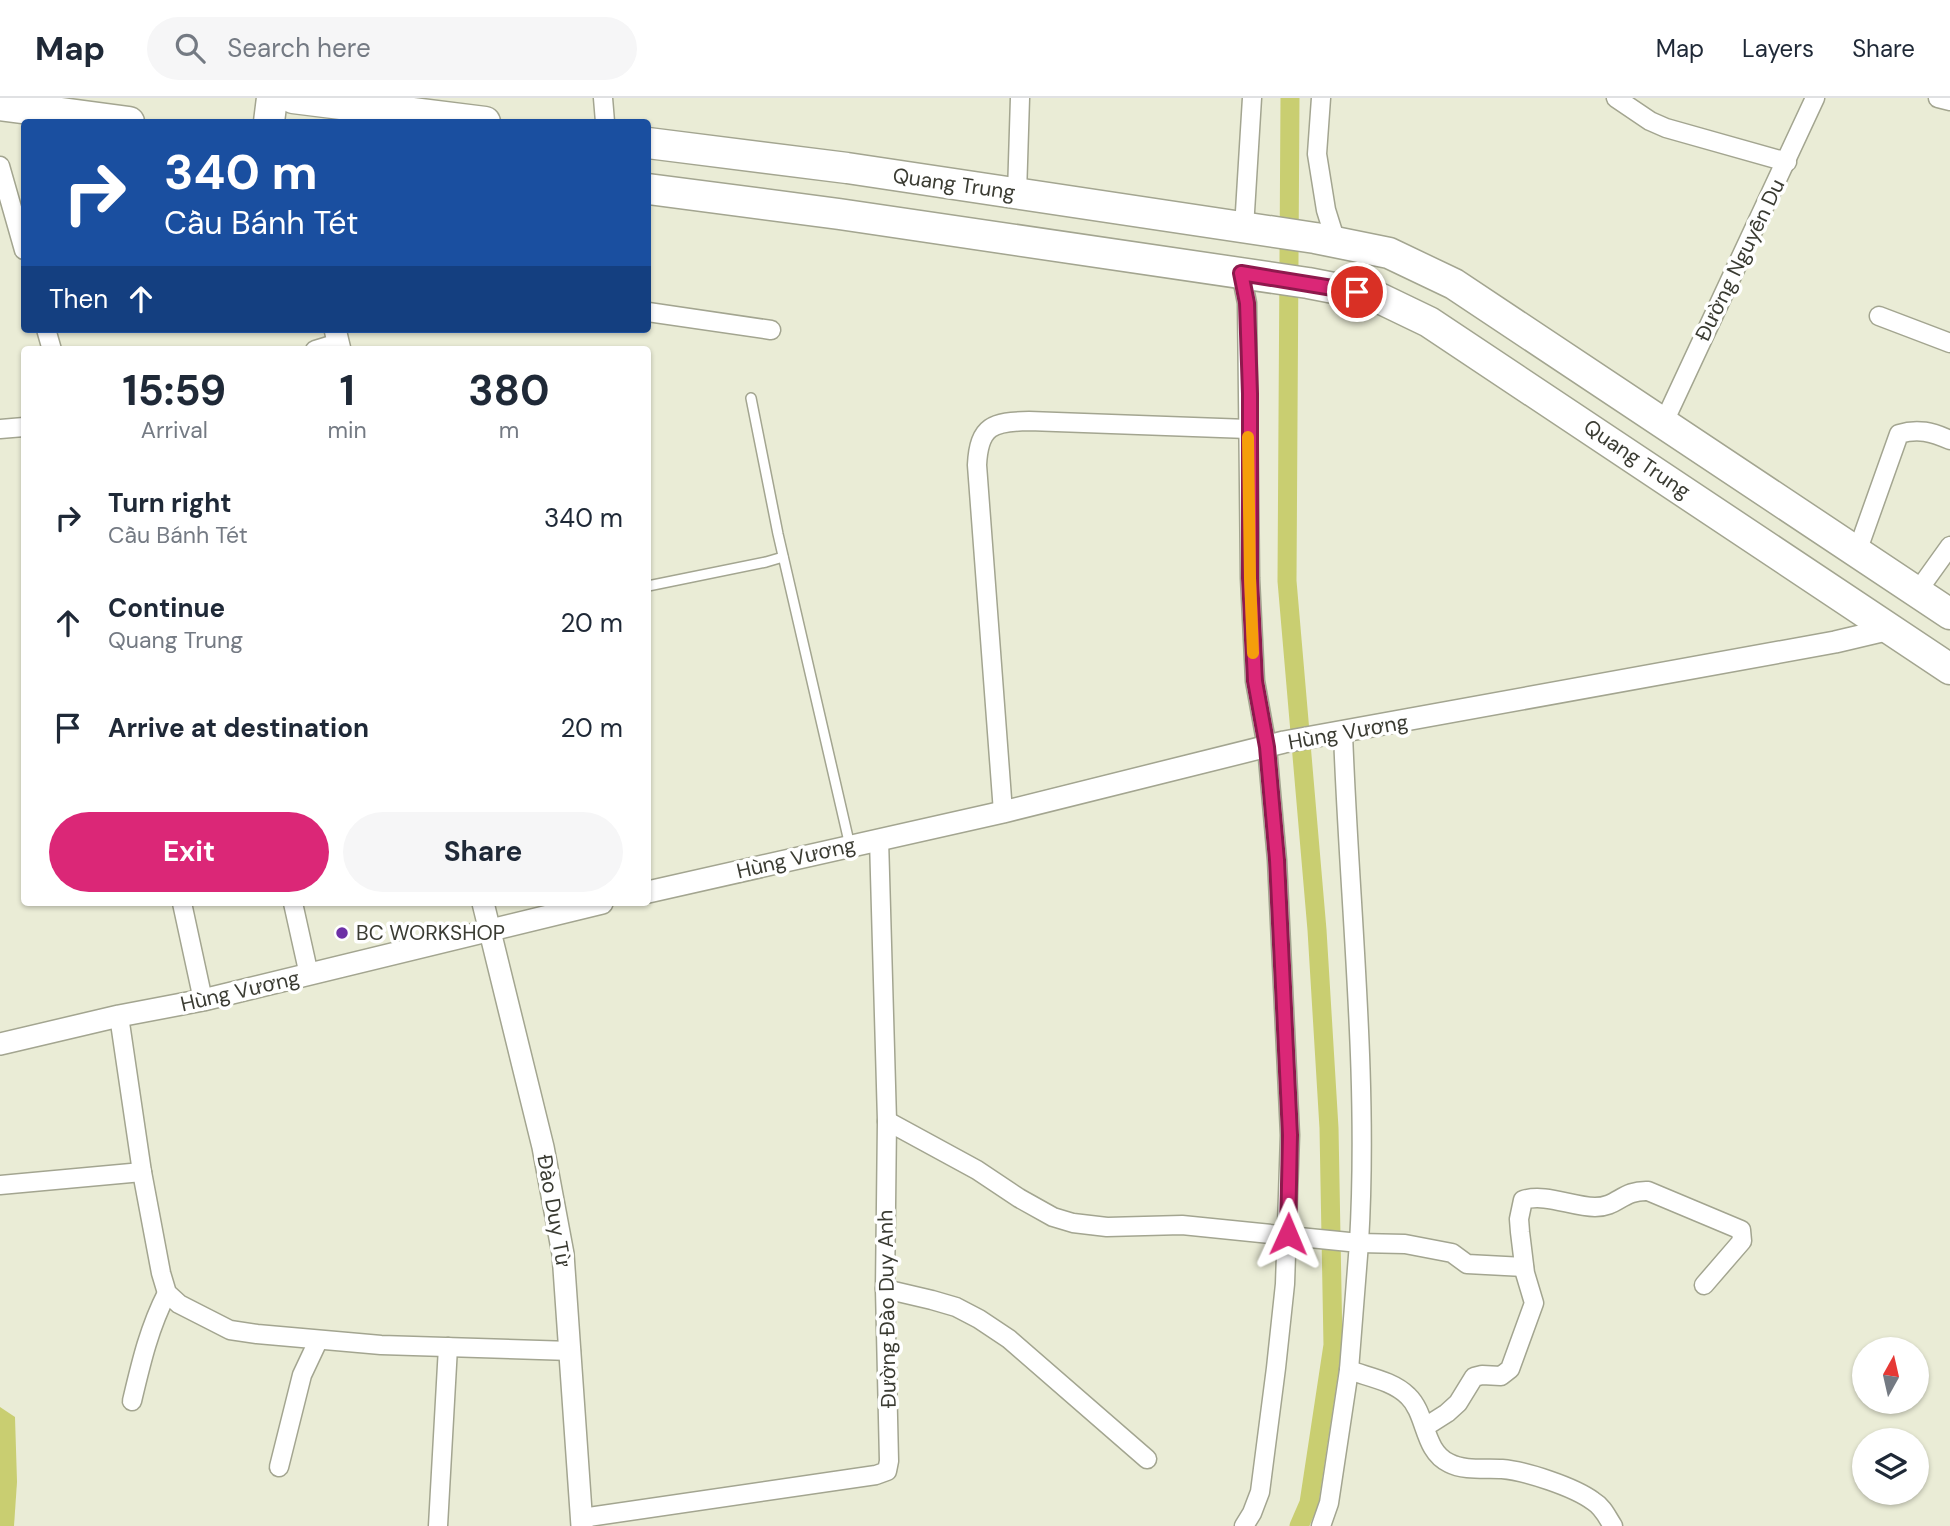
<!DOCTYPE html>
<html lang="en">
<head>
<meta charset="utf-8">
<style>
	body { margin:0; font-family:"DM Sans",sans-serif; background:#f6f6f7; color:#1f2937; height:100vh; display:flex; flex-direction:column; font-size:26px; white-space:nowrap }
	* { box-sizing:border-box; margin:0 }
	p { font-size:23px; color:#747a83 }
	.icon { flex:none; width:38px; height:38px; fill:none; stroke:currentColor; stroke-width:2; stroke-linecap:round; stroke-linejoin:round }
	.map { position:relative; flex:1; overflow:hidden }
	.panel { position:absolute; left:21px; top:248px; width:630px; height:560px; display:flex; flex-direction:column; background:#fff; border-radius:7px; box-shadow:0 2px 5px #0004 }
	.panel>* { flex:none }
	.top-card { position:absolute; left:21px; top:21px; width:630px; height:214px; border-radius:7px; box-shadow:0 2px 5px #0004; background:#1a4fa0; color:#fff; overflow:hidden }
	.needle { width:46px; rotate:8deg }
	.controls { position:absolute; left:1852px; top:1239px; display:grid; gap:14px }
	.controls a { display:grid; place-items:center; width:77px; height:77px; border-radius:50%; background:#fff; box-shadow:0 2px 5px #0004; font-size:35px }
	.pin { position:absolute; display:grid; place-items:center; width:60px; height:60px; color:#fff; margin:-30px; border:4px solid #fff; border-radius:50%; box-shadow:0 2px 7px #0007 }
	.me { position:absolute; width:77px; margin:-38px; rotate:1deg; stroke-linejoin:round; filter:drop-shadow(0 0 5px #0008) }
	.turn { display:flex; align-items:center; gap:24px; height:147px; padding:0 28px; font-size:32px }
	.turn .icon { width:91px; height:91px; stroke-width:2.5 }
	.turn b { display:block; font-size:49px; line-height:60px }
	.then { display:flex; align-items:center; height:66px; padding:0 28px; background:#0003; gap:14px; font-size:26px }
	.eta { display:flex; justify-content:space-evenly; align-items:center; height:119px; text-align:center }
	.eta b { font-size:42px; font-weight:700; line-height:49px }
	.cta { display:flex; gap:14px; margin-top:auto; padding:14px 28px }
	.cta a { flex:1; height:80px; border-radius:42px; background:#db2777; color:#fff; font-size:28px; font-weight:700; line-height:80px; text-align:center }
	.cta a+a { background:#f6f6f7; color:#1f2937 }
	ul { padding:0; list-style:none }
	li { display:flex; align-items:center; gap:21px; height:105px; padding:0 28px }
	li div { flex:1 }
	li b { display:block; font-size:26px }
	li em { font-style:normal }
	header { display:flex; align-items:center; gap:42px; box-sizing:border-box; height:98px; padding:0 35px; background:#fff; border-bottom:2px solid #e0e1e3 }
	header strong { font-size:33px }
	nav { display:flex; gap:38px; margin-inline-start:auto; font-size:24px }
	.search { width:490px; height:63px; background:#f6f6f7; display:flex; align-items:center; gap:18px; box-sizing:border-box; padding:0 24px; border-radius:38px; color:#747a83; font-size:26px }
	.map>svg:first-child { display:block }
	.water { fill:#c9ce71 }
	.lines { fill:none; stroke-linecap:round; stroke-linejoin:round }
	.canal { stroke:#c9ce71; stroke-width:19 }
	.service-casing { stroke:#a3a590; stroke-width:12 }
	.minor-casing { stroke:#a3a590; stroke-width:21 }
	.tertiary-casing { stroke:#a3a590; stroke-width:24 }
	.trunk-casing { stroke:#a3a590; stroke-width:33 }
	.service { stroke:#fff; stroke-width:9 }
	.minor { stroke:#fff; stroke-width:18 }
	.tertiary { stroke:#fff; stroke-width:21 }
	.trunk { stroke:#fff; stroke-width:30 }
	.route-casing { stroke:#8e194d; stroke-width:18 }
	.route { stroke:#db2777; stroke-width:12 }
	.slow { stroke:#f59e0b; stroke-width:12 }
	.poi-dot { fill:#6d31a6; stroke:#fff; stroke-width:2.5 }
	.labels { text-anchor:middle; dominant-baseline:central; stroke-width:7; stroke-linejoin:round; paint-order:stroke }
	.street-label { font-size:21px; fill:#3a3b32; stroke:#fff }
	.poi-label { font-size:21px; fill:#3a3b32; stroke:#fff; text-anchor:start }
</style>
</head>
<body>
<header>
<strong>Map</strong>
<div class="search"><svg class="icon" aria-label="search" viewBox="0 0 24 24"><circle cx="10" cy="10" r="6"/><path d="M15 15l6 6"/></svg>Search here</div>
<nav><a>Map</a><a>Layers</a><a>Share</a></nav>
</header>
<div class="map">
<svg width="1950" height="1428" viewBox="0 0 1950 1428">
	<rect width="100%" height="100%" fill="#eaecd6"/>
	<polygon class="water" points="0,1309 15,1319 17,1384 14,1428 0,1428"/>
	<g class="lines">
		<polyline class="canal" points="1290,0 1287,483 1317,832 1329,1030 1333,1247 1309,1405 1299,1428"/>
		<defs>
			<g id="service">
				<polyline points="751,300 778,436 850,748"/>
				<polyline points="648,488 766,464 783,459"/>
			</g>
			<g id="minor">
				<polyline points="603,0 605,24"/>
				<polyline points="1321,0 1317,56 1326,112 1336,144"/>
				<polyline points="1616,0 1650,23 1666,30 1787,64"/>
				<polyline points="1938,0 1950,3"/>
				<polyline points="0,68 24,152"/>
				<polyline points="1017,96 1020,0"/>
				<polyline points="1244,130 1252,0"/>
				<polyline points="1241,175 1247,205 1250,480 1255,583 1267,649 1277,762 1290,1037 1285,1186 1276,1270 1260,1394 1252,1415 1244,1428"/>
				<polyline points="648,214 771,232"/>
				<polyline points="1879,218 1950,245"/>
				<polyline points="46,231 52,252"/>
				<polyline points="315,252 338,245"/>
				<polyline points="1664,324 1815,0"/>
				<polyline points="0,331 24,329"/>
				<path d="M1857,454L1899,336C1918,330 1932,334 1950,342"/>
				<polyline points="1917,494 1950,448"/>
				<path d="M1343,635C1349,804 1369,976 1359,1145L1405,1146L1452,1155L1467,1166L1524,1169"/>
				<path d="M1003,714L977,367C979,327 993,324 1029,323L1248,331"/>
				<polyline points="182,805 203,902"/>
				<polyline points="293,805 309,877"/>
				<polyline points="119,918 142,1074 161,1175 167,1195 179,1206 230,1232 257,1236 381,1247 571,1253"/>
				<polyline points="887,1023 977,1072 1019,1100 1053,1119 1073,1125 1107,1129 1182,1127 1359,1145 1349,1272 1329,1405 1321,1428"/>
				<polyline points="0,1087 142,1074"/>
				<polyline points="885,1191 932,1202 956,1209 979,1221 1009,1241 1147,1361"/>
				<path d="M1349,1272C1368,1279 1393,1283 1408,1298C1427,1316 1423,1353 1449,1365C1464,1373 1485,1370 1502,1371C1526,1373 1574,1389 1593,1403C1603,1409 1607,1419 1613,1428"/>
				<path d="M132,1303C141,1265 149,1230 167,1195"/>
				<path d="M1425,1329L1447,1315L1458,1305L1474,1279L1482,1277L1501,1278L1510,1271L1534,1205L1525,1175L1520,1134L1519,1121L1523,1102C1546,1095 1572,1109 1595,1109C1618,1109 1622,1092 1648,1093L1741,1132L1742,1143L1704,1187"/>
				<polyline points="279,1369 302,1277 318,1243"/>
				<polyline points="582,1420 876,1377 887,1373 889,1363 885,1191 887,1023 879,741"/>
				<polyline points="438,1428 448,1249"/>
			</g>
			<g id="tertiary">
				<polyline points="335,231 340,252"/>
				<polyline points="648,794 1003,714 1284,644 1835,544 1890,531"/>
				<polyline points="483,805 543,1049 563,1156 582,1428"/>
				<polyline points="0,946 119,918 203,902 602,805"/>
			</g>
			<g id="trunk">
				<polyline points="293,0 485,24"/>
				<polyline points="0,7 129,24"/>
				<polyline points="269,24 272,0"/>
				<polyline points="648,45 847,70 1315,140 1389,155 1454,186 1950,516"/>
				<polyline points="648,91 839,116 1308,185 1375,198 1429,224 1950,571"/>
			</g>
		</defs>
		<use href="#service" class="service-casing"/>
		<use href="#minor" class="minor-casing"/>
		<use href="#tertiary" class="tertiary-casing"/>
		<use href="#trunk" class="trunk-casing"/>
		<use href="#service" class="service"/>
		<use href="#minor" class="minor"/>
		<use href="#tertiary" class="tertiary"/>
		<use href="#trunk" class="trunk"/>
	</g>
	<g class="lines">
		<defs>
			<polyline id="route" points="1288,1136 1290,1037 1277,762 1267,649 1255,583 1250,480 1250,296 1247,205 1241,175 1357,194"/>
		</defs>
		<use href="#route" class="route-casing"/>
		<use href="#route" class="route"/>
		<polyline class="slow" points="1248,339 1250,480 1253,555"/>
	</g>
	<circle class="poi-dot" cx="342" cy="835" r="7"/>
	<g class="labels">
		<g class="street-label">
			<text transform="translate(954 86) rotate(8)">Quang Trung</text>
			<text transform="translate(1740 162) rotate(-64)">Đường Nguyễn Du</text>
			<text transform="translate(1637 361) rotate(34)">Quang Trung</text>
			<text transform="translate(1348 634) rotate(-10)">Hùng Vương</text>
			<text transform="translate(796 760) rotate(-13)">Hùng Vương</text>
			<text transform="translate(240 893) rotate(-13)">Hùng Vương</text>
			<text transform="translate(554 1113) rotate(80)">Đào Duy Từ</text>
			<text transform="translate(887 1211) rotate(-91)">Đường Đào Duy Anh</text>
		</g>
		<g class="poi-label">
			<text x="356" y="835">BC WORKSHOP</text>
		</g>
	</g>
</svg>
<div class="controls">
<a><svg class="needle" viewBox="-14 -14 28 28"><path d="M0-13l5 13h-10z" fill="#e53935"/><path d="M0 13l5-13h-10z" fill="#747a83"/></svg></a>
<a><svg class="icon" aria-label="layers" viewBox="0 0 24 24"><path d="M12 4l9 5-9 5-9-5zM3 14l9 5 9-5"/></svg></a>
</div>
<div class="pin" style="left:1357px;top:194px;background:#d93025"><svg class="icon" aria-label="arrive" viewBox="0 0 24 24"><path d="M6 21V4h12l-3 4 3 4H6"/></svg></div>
<svg class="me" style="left:1288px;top:1136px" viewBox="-20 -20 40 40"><path d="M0-17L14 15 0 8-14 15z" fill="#db2777" stroke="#fff" stroke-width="4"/></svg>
<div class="top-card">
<div class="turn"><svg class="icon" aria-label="right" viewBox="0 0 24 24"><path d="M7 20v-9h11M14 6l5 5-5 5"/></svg><div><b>340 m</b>Cầu Bánh Tét</div></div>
<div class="then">Then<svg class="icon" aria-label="ahead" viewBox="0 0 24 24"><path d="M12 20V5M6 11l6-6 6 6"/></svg></div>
</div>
<section class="panel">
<div class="eta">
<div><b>15:59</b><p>Arrival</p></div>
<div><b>1</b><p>min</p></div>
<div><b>380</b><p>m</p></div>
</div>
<ul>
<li><svg class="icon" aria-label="right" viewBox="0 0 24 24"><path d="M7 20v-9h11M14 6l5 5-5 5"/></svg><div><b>Turn right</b><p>Cầu Bánh Tét</p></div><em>340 m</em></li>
<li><svg class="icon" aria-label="ahead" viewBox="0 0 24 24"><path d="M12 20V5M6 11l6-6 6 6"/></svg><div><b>Continue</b><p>Quang Trung</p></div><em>20 m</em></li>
<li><svg class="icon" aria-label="arrive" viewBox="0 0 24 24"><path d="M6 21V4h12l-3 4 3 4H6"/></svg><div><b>Arrive at destination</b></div><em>20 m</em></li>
</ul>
<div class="cta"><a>Exit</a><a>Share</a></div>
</section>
</div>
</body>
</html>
